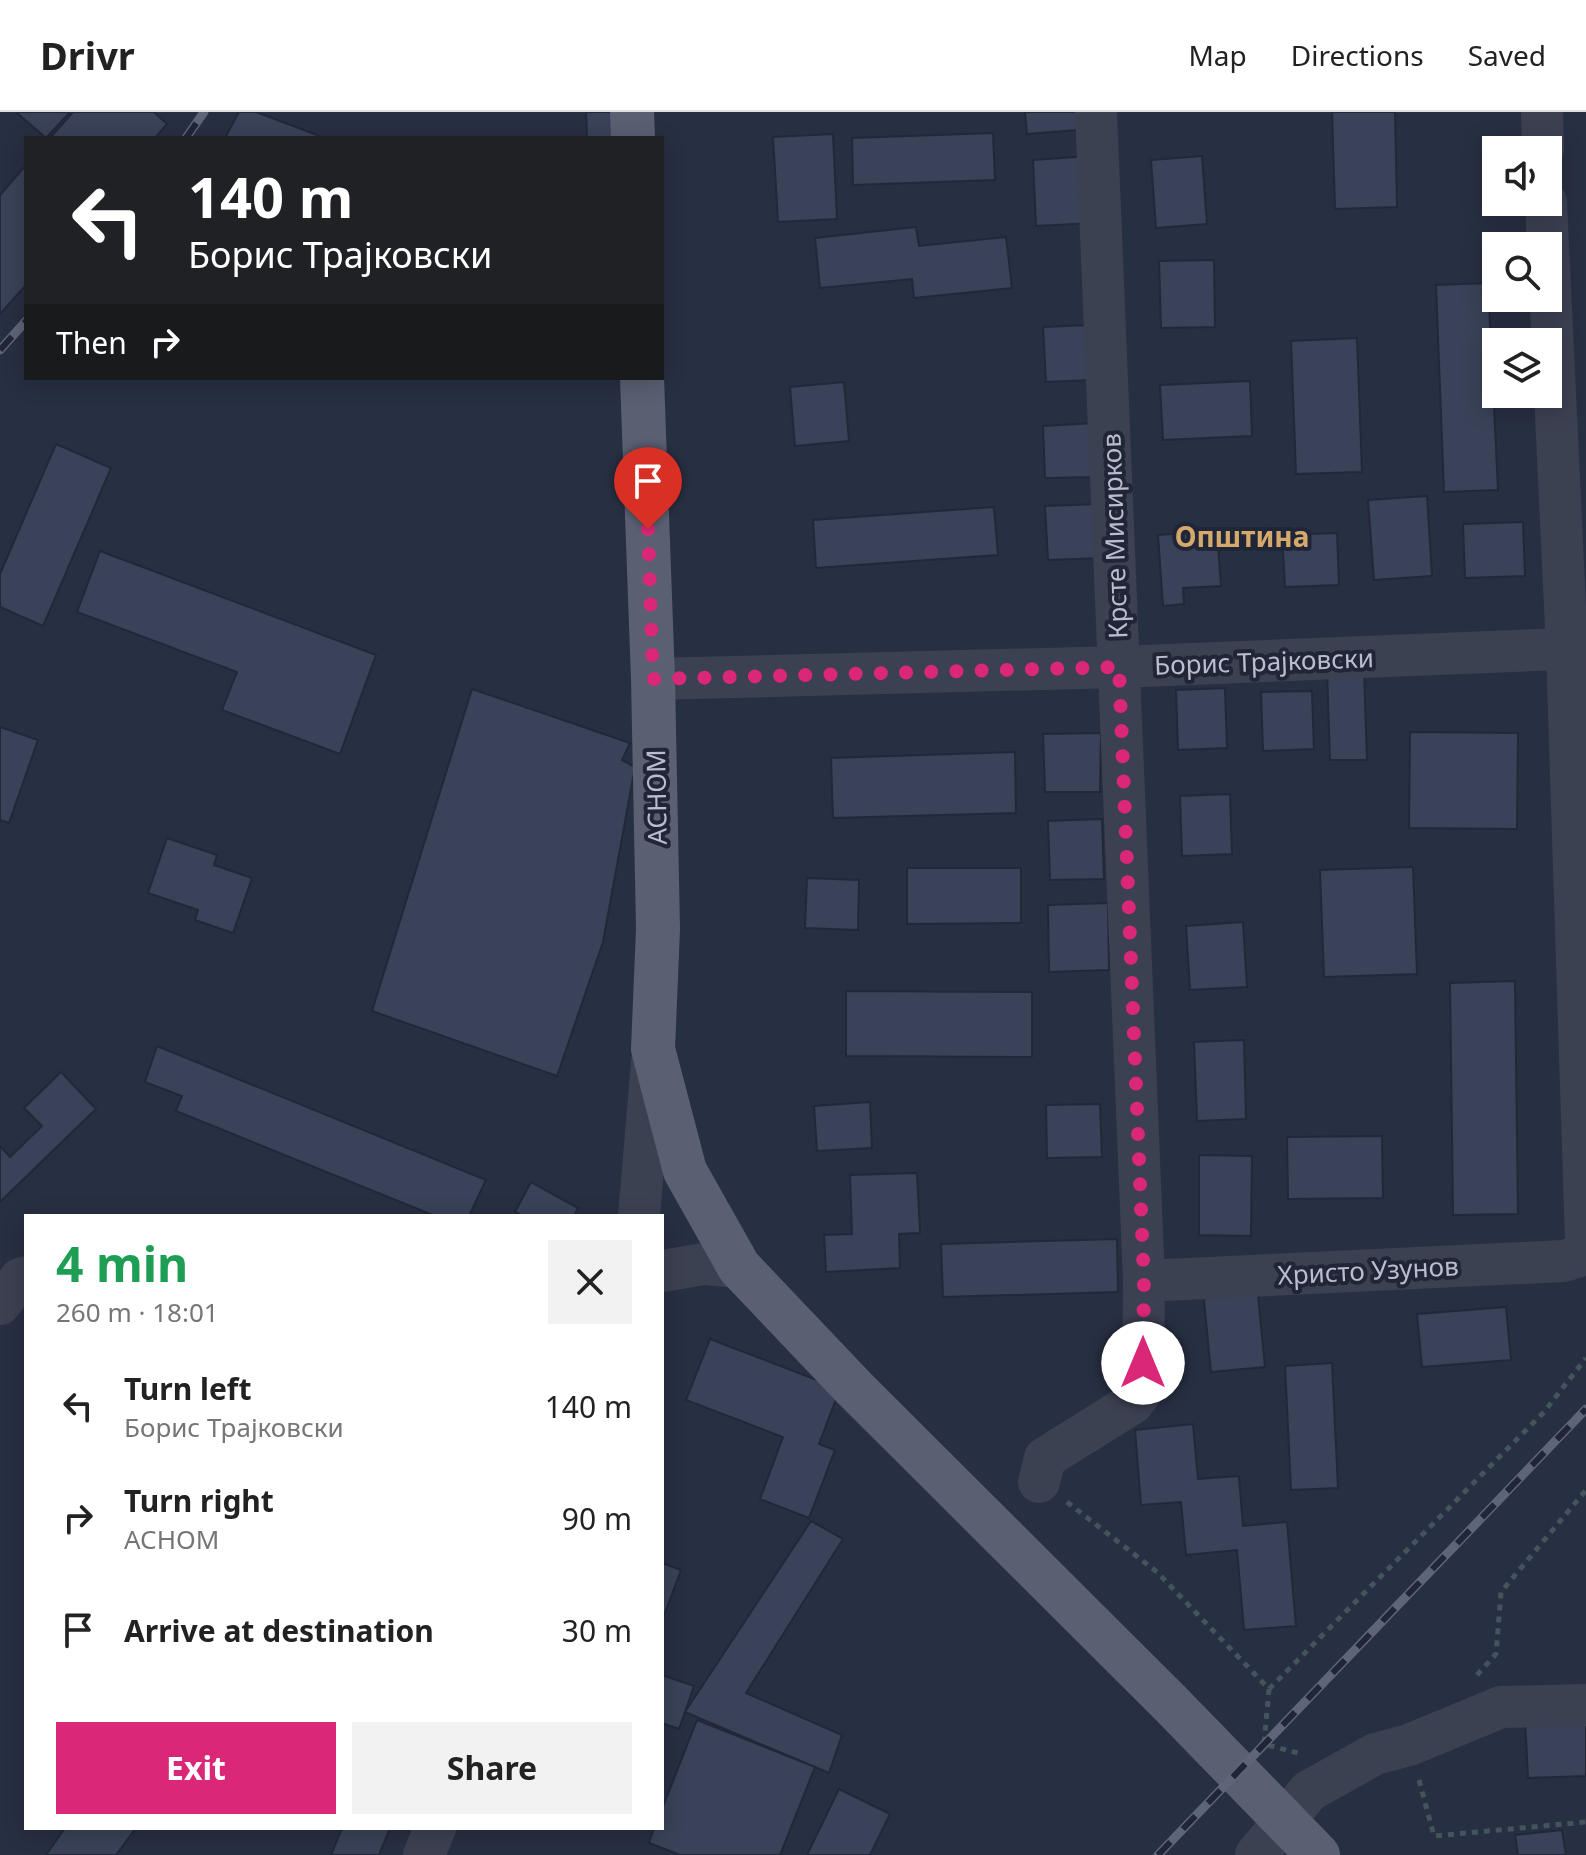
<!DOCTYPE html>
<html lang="en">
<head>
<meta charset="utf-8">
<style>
	body { margin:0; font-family:"Noto Sans",sans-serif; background:#f2f2f2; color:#222; height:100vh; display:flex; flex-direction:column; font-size:30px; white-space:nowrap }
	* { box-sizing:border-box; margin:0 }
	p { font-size:26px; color:#767676 }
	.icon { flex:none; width:44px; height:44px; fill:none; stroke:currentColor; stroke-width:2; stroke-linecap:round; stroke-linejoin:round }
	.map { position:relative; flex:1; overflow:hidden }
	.panel { position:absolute; left:24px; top:1102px; width:640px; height:616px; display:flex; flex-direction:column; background:#fff; border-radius:0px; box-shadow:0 4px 20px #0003 }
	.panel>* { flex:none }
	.top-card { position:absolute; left:24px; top:24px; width:640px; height:244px; border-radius:0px; box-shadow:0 4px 20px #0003; background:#202124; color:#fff; overflow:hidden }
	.controls { position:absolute; left:1482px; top:24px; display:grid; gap:16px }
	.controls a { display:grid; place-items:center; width:80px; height:80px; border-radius:0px; background:#fff; box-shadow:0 4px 20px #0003; font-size:40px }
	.pin { position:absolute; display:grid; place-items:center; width:68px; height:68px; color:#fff; margin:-82px -34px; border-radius:50% 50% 50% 0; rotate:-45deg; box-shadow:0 0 8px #0007 }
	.pin .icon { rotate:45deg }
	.me { position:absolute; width:88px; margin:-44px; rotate:0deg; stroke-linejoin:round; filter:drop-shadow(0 0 6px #0008) }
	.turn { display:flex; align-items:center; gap:28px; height:168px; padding:0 32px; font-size:36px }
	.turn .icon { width:104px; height:104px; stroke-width:2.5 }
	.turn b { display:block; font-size:56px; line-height:68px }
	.then { display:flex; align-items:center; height:76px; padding:0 32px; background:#0003; gap:16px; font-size:30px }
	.round { display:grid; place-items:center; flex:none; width:84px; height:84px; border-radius:0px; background:#f2f2f2 }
	.headline { display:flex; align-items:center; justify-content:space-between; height:136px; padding:0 32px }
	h1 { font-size:48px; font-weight:700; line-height:60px; color:#1e9e55 }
	.primary-button { display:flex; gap:16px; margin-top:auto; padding:16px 32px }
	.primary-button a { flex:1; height:92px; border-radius:0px; background:#db2777; color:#fff; font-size:32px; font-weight:700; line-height:92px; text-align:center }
	.primary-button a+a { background:#f2f2f2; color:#222 }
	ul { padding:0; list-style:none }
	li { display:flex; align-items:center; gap:24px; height:112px; padding:0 32px }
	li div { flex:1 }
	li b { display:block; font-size:30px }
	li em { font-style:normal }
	header { display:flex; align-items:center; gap:48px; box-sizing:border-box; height:112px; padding:0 40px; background:#fff; border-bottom:2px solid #e0e0e0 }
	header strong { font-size:38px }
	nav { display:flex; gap:44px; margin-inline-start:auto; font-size:28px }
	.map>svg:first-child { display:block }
	.building { fill:#394258; stroke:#222839; stroke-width:2 }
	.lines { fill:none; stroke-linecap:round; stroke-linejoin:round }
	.path { stroke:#43555b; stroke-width:5; stroke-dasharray:6 6; stroke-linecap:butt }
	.minor { stroke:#3c4152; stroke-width:42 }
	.major { stroke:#5a6072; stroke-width:44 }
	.rail-casing { stroke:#5e6579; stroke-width:9 }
	.rail { stroke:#202637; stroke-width:6; stroke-dasharray:18; stroke-linecap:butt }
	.route { stroke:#db2777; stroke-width:14; stroke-dasharray:0 25.2 }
	.labels { text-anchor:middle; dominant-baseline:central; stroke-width:8; stroke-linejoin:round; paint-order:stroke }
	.street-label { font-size:26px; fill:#b9bdcc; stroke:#202637 }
	.neighbourhood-label { font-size:28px; font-weight:bold; fill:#d4a96b; stroke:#202637 }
</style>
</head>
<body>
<header>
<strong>Drivr</strong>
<nav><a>Map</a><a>Directions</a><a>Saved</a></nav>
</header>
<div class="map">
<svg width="1586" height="1743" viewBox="0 0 1586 1743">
	<rect width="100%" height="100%" fill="#272f42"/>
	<g class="building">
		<polygon points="16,0 70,0 46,26"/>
		<polygon points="73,0 154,0 167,12 155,26 50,26"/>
		<polygon points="239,0 256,0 325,26 225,26"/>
		<polygon points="586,0 616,0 616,26 587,26"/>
		<polygon points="1025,0 1088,0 1090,17 1027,22"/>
		<polygon points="1332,0 1395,0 1397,95 1335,97"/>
		<polygon points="993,21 995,68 853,73 852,26"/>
		<polygon points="833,22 837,107 778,110 773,25"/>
		<polygon points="1091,44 1095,111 1036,114 1033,48"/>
		<polygon points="1202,44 1207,112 1156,116 1151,48"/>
		<polygon points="26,53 26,173 0,202 0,83"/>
		<polygon points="916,115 919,134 1006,125 1012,176 914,186 912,167 820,176 815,126"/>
		<polygon points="1214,148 1215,215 1161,216 1159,149"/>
		<polygon points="1488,171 1498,378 1444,380 1436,173"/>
		<polygon points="1090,213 1093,268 1046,270 1043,215"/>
		<polygon points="1357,226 1362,360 1296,362 1291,229"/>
		<polygon points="1250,269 1252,324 1163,328 1160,273"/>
		<polygon points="844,270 849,329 795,334 790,275"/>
		<polygon points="1095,311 1097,365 1045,366 1043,314"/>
		<polygon points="56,332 111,356 43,514 0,495 0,462"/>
		<polygon points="1427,384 1432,464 1374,468 1368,388"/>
		<polygon points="1099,392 1102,446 1048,448 1045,394"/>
		<polygon points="994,395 998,443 816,456 813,408"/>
		<polygon points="1523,410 1525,464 1465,466 1463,412"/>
		<polygon points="1217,419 1221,474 1183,476 1184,492 1163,494 1158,423"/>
		<polygon points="1337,421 1339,473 1285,475 1282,423"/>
		<polygon points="100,439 376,543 340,642 222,598 237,560 77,500"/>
		<polygon points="1364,558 1367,648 1330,648 1327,559"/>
		<polygon points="1225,576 1227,636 1178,638 1176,578"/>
		<polygon points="472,577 630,631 622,648 635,655 603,830 557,964 372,899"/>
		<polygon points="1312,579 1314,637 1263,639 1261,580"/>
		<polygon points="0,615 38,628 9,711 0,708"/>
		<polygon points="1410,620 1518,621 1517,717 1409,716"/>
		<polygon points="1101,621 1100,680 1045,680 1043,622"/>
		<polygon points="1015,640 1016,701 833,706 831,646"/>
		<polygon points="1230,682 1232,742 1182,744 1180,684"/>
		<polygon points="1102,707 1104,767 1050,768 1048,709"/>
		<polygon points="167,726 217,743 214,753 252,766 233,821 195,808 198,798 148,781"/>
		<polygon points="1413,755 1417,862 1324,865 1320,758"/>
		<polygon points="907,756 1021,756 1021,811 907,812"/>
		<polygon points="807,766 859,768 858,818 805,816"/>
		<polygon points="1108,791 1109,858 1049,860 1048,793"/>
		<polygon points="1243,810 1247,875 1190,878 1186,814"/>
		<polygon points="1515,869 1518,1102 1453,1103 1450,871"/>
		<polygon points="846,879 1032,880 1032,945 846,944"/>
		<polygon points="1244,928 1246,1007 1197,1009 1194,930"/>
		<polygon points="157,934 486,1068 469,1104 435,1104 176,999 182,984 145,970"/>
		<polygon points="61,960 96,997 0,1090 0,1034 10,1045 42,1014 24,996"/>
		<polygon points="870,990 872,1036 817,1039 814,994"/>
		<polygon points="1100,992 1102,1045 1047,1046 1046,993"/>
		<polygon points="1382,1024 1383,1086 1288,1087 1287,1025"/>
		<polygon points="1199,1043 1252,1044 1251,1124 1199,1123"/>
		<polygon points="917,1061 920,1121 899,1122 900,1156 826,1160 824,1123 852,1122 850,1063"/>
		<polygon points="531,1070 578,1096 574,1104 523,1104 515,1100"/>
		<polygon points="1117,1127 1118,1180 943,1185 941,1132"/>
		<polygon points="1257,1173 1265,1255 1211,1260 1203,1178"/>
		<polygon points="1506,1195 1511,1248 1422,1255 1417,1202"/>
		<polygon points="710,1227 840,1277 819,1332 835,1338 809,1406 760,1387 783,1325 686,1288"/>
		<polygon points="1332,1251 1338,1376 1291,1378 1285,1254"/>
		<polygon points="1193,1312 1198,1367 1239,1364 1243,1414 1287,1410 1296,1514 1244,1518 1237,1438 1186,1443 1181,1390 1141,1393 1135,1318"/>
		<polygon points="811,1409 843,1427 746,1581 842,1623 829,1661 685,1600"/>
		<polygon points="662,1451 681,1458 662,1509"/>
		<polygon points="662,1563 694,1574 679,1617 662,1611"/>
		<polygon points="1586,1604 1586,1664 1528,1666 1525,1607"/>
		<polygon points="697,1608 815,1655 780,1743 680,1743 649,1731 654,1716 662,1716 662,1697"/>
		<polygon points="839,1677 890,1702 870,1743 807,1743"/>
		<polygon points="65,1716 136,1716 116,1743 46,1743"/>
		<polygon points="342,1716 390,1716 379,1743 331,1743"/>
		<polygon points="1562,1718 1566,1743 1518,1743 1515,1723"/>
	</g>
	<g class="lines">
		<g class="path">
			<polyline points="1067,1390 1157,1460 1269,1577 1544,1300 1586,1246"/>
			<polyline points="1477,1563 1496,1542 1501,1480 1586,1378"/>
			<polyline points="1269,1577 1264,1632 1298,1641"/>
			<polyline points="1419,1668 1434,1724 1586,1710"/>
		</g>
		<g class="minor">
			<polyline points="1542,0 1543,38"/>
			<polyline points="1546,90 1567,537 1586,1131"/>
			<polyline points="653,567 1119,555 1586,536"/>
			<polyline points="639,1104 652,950"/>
			<polyline points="662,1159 704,1152 739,1155"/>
			<polyline points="1144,1169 1564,1149 1577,1145 1586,1134"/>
			<polyline points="0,1192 20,1167 26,1165"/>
			<polyline points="1039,1370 1045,1346 1133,1291 1143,1278 1144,1169 1096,0"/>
			<polyline points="424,1743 435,1716"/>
			<polyline points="1256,1743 1309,1679 1375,1642 1409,1633 1501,1595 1586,1593"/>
		</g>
		<g class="major">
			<polyline points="632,0 633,26"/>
			<polyline points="642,266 653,567 658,817 653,937 685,1059 739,1155 854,1276 1171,1592 1318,1743"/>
		</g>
		<defs>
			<g id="rail">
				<polyline points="186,26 204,0"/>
				<polyline points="0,238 26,209"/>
				<polyline points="1158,1743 1586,1297"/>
			</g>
		</defs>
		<use href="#rail" class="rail-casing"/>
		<use href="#rail" class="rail"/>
	</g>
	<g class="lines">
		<polyline class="route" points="648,417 653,567 1119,555 1144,1169 1143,1251"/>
	</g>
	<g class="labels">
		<g class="street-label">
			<text transform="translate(1114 424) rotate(-92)">Крсте Мисирков</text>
			<text transform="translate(1264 549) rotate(-2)">Борис Трајковски</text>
			<text transform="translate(656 685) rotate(-91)">АСНОМ</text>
			<text transform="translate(1368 1158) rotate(-3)">Христо Узунов</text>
		</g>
		<g class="neighbourhood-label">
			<text x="1242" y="424">Општина</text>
		</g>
	</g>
</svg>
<div class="controls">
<a><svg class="icon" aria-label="sound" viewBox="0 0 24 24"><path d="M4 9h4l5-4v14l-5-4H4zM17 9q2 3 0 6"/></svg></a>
<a><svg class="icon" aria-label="search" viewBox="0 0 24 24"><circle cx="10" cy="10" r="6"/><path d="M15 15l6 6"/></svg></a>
<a><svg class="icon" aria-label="layers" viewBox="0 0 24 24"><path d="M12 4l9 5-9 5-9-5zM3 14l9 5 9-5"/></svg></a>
</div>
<div class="pin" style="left:648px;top:417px;background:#d93025"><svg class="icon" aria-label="arrive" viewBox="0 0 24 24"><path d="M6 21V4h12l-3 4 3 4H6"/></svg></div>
<svg class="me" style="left:1143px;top:1251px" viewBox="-20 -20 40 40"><circle r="19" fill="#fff"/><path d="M0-13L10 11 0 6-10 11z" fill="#db2777"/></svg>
<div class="top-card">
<div class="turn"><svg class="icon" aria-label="left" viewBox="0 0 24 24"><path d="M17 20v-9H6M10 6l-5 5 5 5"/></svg><div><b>140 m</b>Борис Трајковски</div></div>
<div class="then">Then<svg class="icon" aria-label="right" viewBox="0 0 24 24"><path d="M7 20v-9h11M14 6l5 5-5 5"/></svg></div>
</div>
<section class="panel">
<div class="headline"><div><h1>4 min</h1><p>260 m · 18:01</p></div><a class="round"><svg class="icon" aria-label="close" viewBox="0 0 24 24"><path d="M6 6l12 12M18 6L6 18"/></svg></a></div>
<ul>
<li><svg class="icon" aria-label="left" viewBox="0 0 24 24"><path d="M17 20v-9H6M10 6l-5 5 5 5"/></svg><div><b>Turn left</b><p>Борис Трајковски</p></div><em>140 m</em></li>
<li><svg class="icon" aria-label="right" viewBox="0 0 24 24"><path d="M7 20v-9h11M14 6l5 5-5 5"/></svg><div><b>Turn right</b><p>АСНОМ</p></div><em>90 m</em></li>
<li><svg class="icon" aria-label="arrive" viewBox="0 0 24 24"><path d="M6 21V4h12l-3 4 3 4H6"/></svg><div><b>Arrive at destination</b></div><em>30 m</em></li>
</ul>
<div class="primary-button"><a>Exit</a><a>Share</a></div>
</section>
</div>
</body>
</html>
